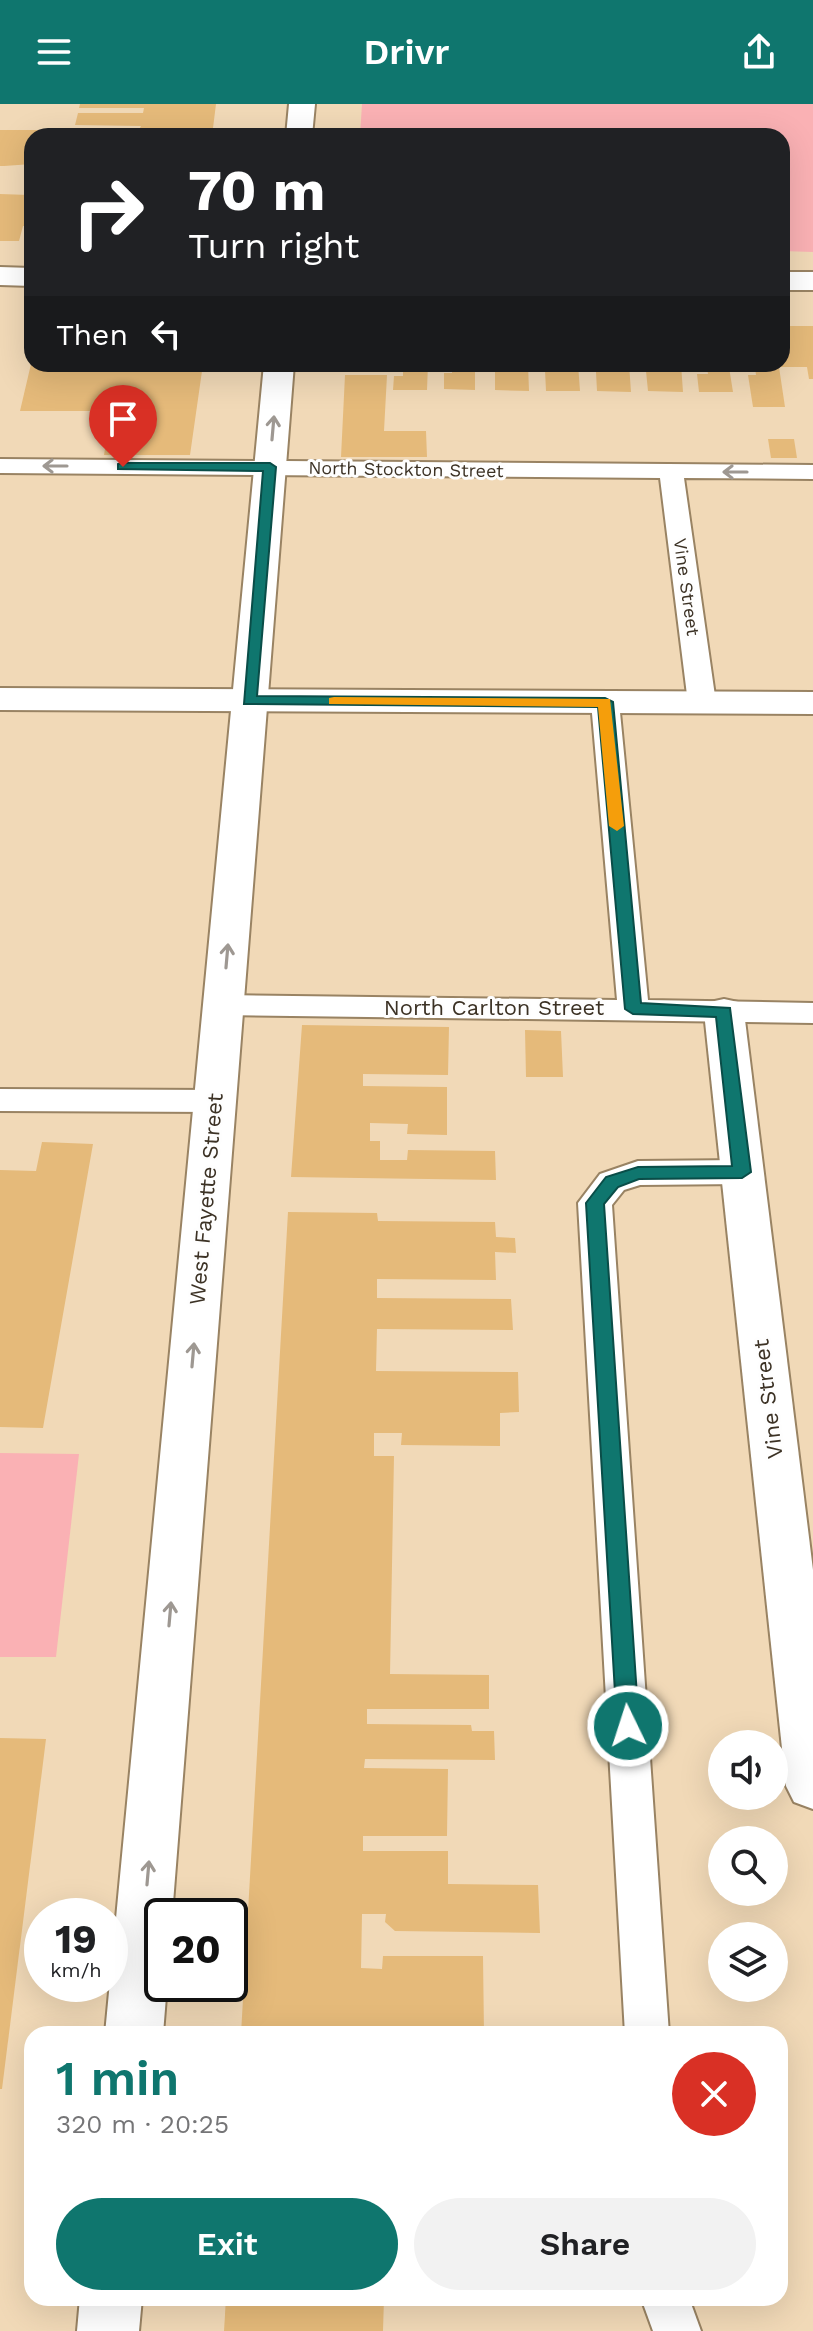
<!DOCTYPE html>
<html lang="en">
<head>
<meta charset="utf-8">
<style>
	body { margin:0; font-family:"Work Sans",sans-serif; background:#f2f2f2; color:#202124; height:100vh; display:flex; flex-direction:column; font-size:30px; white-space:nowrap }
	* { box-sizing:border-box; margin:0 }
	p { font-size:26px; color:#757577 }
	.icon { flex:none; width:44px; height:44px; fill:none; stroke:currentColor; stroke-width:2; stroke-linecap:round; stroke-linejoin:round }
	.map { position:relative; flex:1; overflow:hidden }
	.details { position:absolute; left:24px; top:1922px; width:764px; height:280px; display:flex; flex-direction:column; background:#fff; border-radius:24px; box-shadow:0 8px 32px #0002 }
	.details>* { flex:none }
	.hud { position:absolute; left:24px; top:24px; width:766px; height:244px; border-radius:24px; box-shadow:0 8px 32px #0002; background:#202124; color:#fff; overflow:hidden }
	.tools { position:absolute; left:708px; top:1626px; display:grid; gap:16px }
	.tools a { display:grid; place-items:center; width:80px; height:80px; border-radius:50%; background:#fff; box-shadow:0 8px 32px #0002; font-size:40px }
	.speed { position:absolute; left:24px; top:1794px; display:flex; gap:16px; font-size:40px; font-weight:700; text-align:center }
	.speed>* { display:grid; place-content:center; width:104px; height:104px; border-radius:50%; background:#fff; box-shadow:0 8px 32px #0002; line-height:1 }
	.speed small { font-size:20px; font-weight:400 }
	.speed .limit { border:4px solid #111; border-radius:12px; background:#fff; color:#111 }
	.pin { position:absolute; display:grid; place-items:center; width:68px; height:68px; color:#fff; margin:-82px -34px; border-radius:50% 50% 50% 0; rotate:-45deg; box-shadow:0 0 8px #0007 }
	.pin .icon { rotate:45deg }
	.me { position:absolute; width:88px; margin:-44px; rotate:356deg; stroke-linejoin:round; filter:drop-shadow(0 0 6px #0008) }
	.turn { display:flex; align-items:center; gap:28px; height:168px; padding:0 32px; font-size:36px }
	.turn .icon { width:104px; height:104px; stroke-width:2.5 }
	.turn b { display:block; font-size:56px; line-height:68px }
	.then { display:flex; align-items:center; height:76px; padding:0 32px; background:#0003; gap:16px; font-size:30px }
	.round { display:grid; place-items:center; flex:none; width:84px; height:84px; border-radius:42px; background:#f2f2f2 }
	.summary { display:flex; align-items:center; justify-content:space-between; height:136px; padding:0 32px }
	h1 { font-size:48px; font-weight:600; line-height:60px; color:#0f766e }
	.button { display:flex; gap:16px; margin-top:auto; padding:16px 32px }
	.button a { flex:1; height:92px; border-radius:48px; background:#0f766e; color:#fff; font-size:32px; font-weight:600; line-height:92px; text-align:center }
	.button a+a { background:#f2f2f2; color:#202124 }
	header { display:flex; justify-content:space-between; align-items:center; height:104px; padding:0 32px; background:#0f766e; color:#fff; font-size:36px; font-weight:600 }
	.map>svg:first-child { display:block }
	.green { fill:#fab1b4 }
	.building { fill:#e5ba7a }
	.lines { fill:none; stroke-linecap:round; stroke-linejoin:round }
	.service-casing { stroke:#998363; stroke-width:4 }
	.minor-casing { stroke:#998363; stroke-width:4 }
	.tertiary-casing { stroke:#998363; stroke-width:4 }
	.secondary-casing { stroke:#998363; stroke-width:4 }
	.service { fill:#fff; fill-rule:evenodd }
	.minor { fill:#fff; fill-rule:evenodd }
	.tertiary { fill:#fff; fill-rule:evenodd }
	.secondary { fill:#fff; fill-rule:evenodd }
	.oneway { stroke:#9e9892 }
	.route { fill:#0f766e; stroke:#0a4d48; stroke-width:2 }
	.slow { fill:#f59e0b }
	.labels { text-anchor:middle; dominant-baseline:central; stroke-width:6; stroke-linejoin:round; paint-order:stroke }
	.far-street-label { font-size:18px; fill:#3c3225; stroke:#fefefe }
	.street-label { font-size:22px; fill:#3c3225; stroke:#fefefe }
</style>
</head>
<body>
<header><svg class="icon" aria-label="menu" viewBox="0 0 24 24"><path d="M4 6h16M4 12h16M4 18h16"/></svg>Drivr<svg class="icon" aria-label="share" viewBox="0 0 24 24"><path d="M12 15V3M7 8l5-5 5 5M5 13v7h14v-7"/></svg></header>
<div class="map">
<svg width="813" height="2227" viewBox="0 0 813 2227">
	<rect width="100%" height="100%" fill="#f1d9b7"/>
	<g class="green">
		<polygon points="362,0 813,0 813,148 782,147 782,32 360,32"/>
		<polygon points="0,1349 79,1350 56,1553 0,1553"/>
	</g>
	<g class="building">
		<polygon points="80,0 216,0 212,32 72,32 74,26 139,26 141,22 75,21 78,9 143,9 144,4 79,4"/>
		<polygon points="0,26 60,26 58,32 32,32 32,60 4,62 0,62"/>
		<polygon points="31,82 32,122 23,122 19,137 0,137 0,90 29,91"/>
		<polygon points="782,222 813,222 813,275 809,275 807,263 779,263 785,303 753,303 748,271 756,271 755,263 729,263 733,288 699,288 697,270 708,270 707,263 691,263 691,260 782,260"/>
		<polygon points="31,260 203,260 190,351 104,351 111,307 20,307"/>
		<polygon points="403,260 428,260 427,286 393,286 394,272 403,272"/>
		<polygon points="452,260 475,260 475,286 444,285 444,269 452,269"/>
		<polygon points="504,260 528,260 529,287 495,286 495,266 503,266"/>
		<polygon points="555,260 578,260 580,287 546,287 545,266 554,266"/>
		<polygon points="603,260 629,260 631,288 597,287 596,268 604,268"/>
		<polygon points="654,260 681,260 683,288 648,287 646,267 654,267"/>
		<polygon points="345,271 387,271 384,327 426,327 427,353 341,353"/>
		<polygon points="768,335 794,335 797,354 771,354"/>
		<polygon points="302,921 449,923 448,971 363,970 363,982 447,983 447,1031 407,1030 408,1020 370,1019 370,1037 380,1037 380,1056 407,1056 408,1046 495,1047 496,1076 291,1073"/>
		<polygon points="525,926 561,927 563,973 526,973"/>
		<polygon points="42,1038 93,1040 43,1324 0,1323 0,1066 36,1067"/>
		<polygon points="288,1108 377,1109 378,1117 495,1118 496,1133 515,1134 516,1149 495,1148 496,1176 377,1175 377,1194 511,1195 513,1226 377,1225 376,1267 518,1268 519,1308 500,1309 500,1342 401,1341 402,1329 374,1329 374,1352 394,1352 390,1570 489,1571 489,1605 367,1605 367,1620 471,1621 472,1627 494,1627 495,1656 365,1655 364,1664 448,1665 447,1732 363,1732 363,1747 448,1747 448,1780 538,1781 540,1829 395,1827 385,1818 386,1810 362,1810 361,1864 382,1865 383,1852 483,1852 484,1930 241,1930"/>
		<polygon points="0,1634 46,1635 2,1985 0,1985"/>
		<polygon points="226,2194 384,2194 383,2227 224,2227"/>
	</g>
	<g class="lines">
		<defs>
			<g id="service">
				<polygon points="0,355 813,361 813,375 684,374 716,599 712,605 702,607 692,605 688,599 660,374 0,369"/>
				<polygon points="605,590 615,592 619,598 648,896 813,899 813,919 223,911 212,908 207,901 212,894 223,891 617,896 591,598 595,592"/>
				<polygon points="0,985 215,986 226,989 231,997 226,1005 215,1008 0,1007"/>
				<polygon points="742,1056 754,1060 759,1068 754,1076 742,1080 640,1081 624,1086 612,1101 669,1930 625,1930 578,1099 600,1070 638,1057"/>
				<polygon points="641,2194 689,2194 701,2227 653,2227"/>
			</g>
			<g id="minor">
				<polygon points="0,584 813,588 813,610 0,606"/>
				<polygon points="724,895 738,898 744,908 813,1466 813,1705 794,1698 786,1682 704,908 710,898"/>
			</g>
			<g id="tertiary">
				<polygon points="289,0 315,0 312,32 286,32"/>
				<polygon points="264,260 294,260 172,1812 162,1812 162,1880 167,1880 163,1930 105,1930"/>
				<polygon points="80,2194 142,2194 139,2227 77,2227"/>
			</g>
			<g id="secondary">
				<polygon points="0,163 32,164 32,182 0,181"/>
				<rect x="782" y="168" width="31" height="18"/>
			</g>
		</defs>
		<use href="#service" class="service-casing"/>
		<use href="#minor" class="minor-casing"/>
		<use href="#tertiary" class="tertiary-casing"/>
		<use href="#secondary" class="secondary-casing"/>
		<use href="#service" class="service"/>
		<use href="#minor" class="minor"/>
		<use href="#tertiary" class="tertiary"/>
		<use href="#secondary" class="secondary"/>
	</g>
	<defs><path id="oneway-shaft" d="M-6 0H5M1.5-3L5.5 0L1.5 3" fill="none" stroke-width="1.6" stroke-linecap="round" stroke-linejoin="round" transform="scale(2)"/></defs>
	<g class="oneway">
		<use href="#oneway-shaft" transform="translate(273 324) rotate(-85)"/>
		<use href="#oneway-shaft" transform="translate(55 362) rotate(-180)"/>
		<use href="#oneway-shaft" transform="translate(735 368) rotate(-180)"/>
		<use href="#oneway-shaft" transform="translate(227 852) rotate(-85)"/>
		<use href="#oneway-shaft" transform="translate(193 1251) rotate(-85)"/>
		<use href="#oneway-shaft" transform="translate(170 1510) rotate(-85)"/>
		<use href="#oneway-shaft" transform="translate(148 1769) rotate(-85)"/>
	</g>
	<polygon class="route" points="123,359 270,359 276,363 257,592 605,594 613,598 641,899 730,904 751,1068 742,1074 639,1075 618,1083 604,1100 639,1622 636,1629 628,1631 620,1629 617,1622 586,1099 606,1073 638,1063 732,1062 716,913 633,910 625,905 598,603 244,600 263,367 118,365 118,360"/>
	<polygon class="slow" points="334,593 610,595 624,722 617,727 609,722 598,603 329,600 329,594"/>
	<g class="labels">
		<g class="far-street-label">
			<text transform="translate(406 365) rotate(1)">North Stockton Street</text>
			<text transform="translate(687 483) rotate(82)">Vine Street</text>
		</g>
		<g class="street-label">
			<text x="494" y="903">North Carlton Street</text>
			<text transform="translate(206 1095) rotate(-85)">West Fayette Street</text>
			<text transform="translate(768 1295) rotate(-97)">Vine Street</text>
		</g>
	</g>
</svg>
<div class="tools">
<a><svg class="icon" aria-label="sound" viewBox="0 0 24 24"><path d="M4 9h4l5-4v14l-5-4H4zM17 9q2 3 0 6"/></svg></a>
<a><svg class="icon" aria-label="search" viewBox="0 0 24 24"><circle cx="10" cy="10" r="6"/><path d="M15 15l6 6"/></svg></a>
<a><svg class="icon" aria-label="layers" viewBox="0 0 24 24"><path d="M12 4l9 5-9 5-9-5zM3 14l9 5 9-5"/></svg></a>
</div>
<div class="speed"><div>19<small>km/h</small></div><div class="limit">20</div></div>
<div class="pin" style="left:123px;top:363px;background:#d93025"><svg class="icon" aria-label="arrive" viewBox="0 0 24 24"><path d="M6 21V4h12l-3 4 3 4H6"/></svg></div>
<svg class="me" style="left:628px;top:1622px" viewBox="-20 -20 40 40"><circle r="17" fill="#0f766e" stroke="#fff" stroke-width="3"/><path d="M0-11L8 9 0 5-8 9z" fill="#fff"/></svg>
<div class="hud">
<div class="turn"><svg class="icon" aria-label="right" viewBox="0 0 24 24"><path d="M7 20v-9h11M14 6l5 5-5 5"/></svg><div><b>70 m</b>Turn right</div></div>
<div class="then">Then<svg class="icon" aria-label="left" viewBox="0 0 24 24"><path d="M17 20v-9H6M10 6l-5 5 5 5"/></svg></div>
</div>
<section class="details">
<div class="summary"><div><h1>1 min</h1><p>320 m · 20:25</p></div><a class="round" style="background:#d93025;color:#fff"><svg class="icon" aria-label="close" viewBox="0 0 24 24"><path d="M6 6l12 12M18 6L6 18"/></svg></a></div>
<div class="button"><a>Exit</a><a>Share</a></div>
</section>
</div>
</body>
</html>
